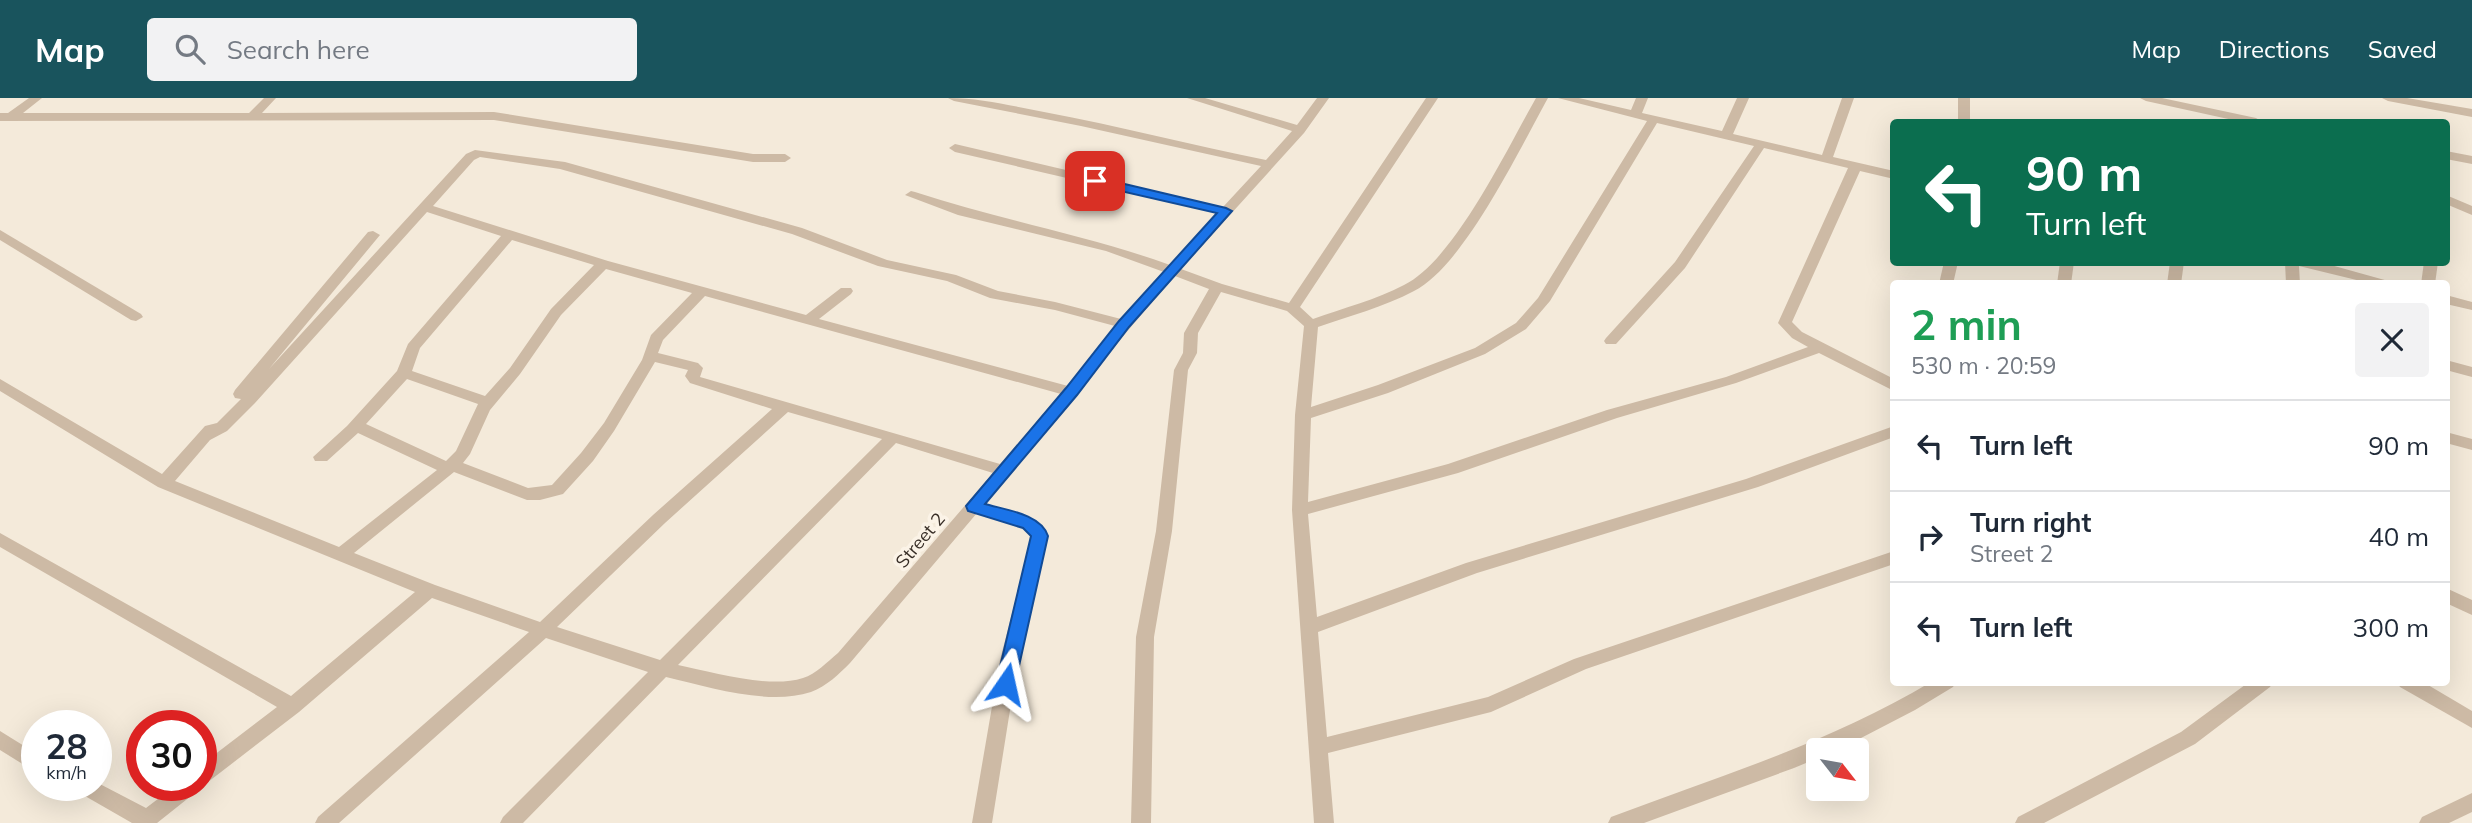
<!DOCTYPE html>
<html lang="en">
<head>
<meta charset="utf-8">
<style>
	body { margin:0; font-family:Mulish,sans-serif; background:#f2f2f3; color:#1f2937; height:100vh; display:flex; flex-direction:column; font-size:26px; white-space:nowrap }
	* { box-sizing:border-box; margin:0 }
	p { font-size:23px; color:#747a83 }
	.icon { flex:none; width:38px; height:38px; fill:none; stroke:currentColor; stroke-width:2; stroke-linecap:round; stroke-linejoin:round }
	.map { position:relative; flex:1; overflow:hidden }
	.details { position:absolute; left:1890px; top:182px; width:560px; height:406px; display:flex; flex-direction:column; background:#fff; border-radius:7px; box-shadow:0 7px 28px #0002 }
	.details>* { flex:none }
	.banner { position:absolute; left:1890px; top:21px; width:560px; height:147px; border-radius:7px; box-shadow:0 7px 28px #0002; background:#0b6e4f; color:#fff; overflow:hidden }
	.needle { width:46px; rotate:121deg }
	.buttons { position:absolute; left:1806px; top:640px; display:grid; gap:14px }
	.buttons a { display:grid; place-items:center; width:63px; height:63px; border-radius:7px; background:#fff; box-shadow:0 7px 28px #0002; font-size:35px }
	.speed { position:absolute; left:21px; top:612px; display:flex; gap:14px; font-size:35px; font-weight:700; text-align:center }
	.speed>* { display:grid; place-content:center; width:91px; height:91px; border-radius:50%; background:#fff; box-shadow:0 7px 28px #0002; line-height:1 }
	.speed small { font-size:18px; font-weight:400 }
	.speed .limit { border:10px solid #d22; background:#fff; color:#111 }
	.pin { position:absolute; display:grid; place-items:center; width:60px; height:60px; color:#fff; margin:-30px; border-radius:14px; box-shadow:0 4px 10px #0006 }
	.me { position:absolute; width:77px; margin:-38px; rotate:11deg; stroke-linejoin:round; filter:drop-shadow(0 0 5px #0008) }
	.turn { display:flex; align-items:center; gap:24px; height:147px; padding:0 21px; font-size:32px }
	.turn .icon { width:91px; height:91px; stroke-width:2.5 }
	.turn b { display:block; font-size:49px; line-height:60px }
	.round { display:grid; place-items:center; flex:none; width:74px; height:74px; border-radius:7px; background:#f2f2f3 }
	.overview { display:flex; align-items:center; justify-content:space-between; height:119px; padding:0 21px }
	h1 { font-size:42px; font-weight:700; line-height:52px; color:#1e9e55 }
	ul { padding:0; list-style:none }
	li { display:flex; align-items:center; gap:21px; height:91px; padding:0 21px; border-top:2px solid #e0e1e3 }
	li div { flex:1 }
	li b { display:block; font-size:26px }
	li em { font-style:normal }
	header { display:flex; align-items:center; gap:42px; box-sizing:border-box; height:98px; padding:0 35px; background:#19545d; color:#fff }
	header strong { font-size:33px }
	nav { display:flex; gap:38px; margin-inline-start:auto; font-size:24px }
	.search { width:490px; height:63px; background:#f2f2f3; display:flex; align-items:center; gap:18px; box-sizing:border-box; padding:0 24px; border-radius:7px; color:#747a83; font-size:26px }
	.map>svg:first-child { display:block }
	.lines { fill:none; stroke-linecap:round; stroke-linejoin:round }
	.minor { fill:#cdbaa5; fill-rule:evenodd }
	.route { fill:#1a73e8; stroke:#114b97; stroke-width:2 }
	.labels { text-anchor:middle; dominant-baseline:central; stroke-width:7; stroke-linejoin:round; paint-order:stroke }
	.street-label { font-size:18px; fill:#382e27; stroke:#fbf3e7 }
</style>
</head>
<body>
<header>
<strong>Map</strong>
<div class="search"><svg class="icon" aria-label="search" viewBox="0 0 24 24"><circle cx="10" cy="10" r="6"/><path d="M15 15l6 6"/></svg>Search here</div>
<nav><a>Map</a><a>Directions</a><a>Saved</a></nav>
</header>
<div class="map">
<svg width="2472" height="725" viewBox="0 0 2472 725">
	<rect width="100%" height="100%" fill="#f4eada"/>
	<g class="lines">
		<g class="minor">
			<polygon points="29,0 42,0 23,15 249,15 264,0 276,0 262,15 494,14 753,56 785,56 791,60 785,64 753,64 494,22 0,23 0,15 8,15"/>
			<path d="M948,0C981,0 1012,8 1044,14C1119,28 1192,47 1266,62L1292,33L1187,0H1205L1297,27L1317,0H1329L1304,35L1181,171L1222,186L1289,205L1426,0H1438L1300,209L1313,221C1343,210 1376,202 1404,187C1454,163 1508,49 1536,0H1548C1520,50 1464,168 1414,193C1384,209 1349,218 1318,229L1311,309L1378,287L1475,250L1516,225L1538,200L1647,23L1558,0H1579L1631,12L1636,0H1648L1642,15L1722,33L1737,0H1749L1733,36L1822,57L1842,0H1854L1833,59L1894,73V81L1860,73L1792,224L1802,234L1894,281V293L1819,255L1736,285L1617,320L1458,375L1308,416L1317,519L1466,465L1746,381L1894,328V339L1758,389L1477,475L1318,534L1327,639L1488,599L1574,561L1894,453V466L1586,571L1491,614L1328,655L1334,725H1314L1292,412L1295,317L1304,228L1287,213L1221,194L1198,235L1197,255L1188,272L1172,433L1154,539L1151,725H1131L1136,539L1156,433L1174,272L1183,255L1184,235L1209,191L1175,178C1109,252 1049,330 985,406C1007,413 1039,416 1048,438L1018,562L992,725H972L1000,562L1032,438L1023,430L977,415L850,565C839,576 827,588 811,594C768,608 709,589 666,579L523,725H500L503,719L648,574L546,540L339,725H315L318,719L529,534L432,500L299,614L208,684L201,686V667L277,609L0,449V435L291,598L415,494L158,389L0,293V281L162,376L205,328L217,325L241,301L235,300L233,296L235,292L368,134L373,133L380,137L269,271L466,56L475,52L565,64L802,130L887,162L956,177L998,193L1055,204L1121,221L1164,174L1106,153L958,117L905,97L911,93L915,94C1000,122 1087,137 1170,167L1218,115L955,54L949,50L955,46L1223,109L1261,68L1081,28L954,3ZM1657,25L1754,48L1675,164L1606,240L1604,243L1606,246H1616L1685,170L1764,50L1848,70L1778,225L1792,240L1808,249L1726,279L1607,312L1448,366L1308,404L1311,320L1388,295L1485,256L1526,231L1550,203ZM480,59L560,71L792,136L878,168L947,183L990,200L1055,212L1115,228L1068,288L819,221L851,196L853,193L851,190H841L806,217L608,163L433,108L474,62ZM427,114L501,138L408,246L397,273L347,328L313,359L315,363H327L358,335L437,372L339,449L175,383L210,342L227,333L255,305ZM512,142L594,167L551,211L510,270L485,298L412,273L420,250ZM606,171L692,195L651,237L642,262L604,325L581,355L552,387L528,390L463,365L470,356L490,312L520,276L561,217ZM705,198L1061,296L1000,366L700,279L703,270L698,265L658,255L663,242ZM655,264L688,272L685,278L690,285L772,311L653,417L540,524L435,487L354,455L454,374L527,402H540L563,396L593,363L614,333ZM407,281L478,306L456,353L446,363L366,326ZM788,314L882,341L660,562L557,529L665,425ZM896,345L993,375L838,555C827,564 816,576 803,580C769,591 712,574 678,567Z"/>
			<rect x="1958" y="0" width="12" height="24"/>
			<polygon points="2140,0 2162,0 2256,20 2262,24 2242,24 2146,3"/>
			<polygon points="2382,0 2407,0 2472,11 2472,19 2388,3"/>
			<polygon points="2446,53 2472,58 2472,66 2446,61"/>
			<polygon points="2446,97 2472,108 2472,117 2446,106"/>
			<polygon points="0,132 141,216 143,219 136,223 131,222 0,142"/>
			<polygon points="1944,164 1958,164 1953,186 1939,186"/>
			<polygon points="2060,164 2074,164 2071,186 2057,186"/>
			<polygon points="2170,164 2184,164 2181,186 2167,186"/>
			<polygon points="2285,164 2320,164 2399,186 2373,186 2299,168 2300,186 2286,186"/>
			<polygon points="2424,164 2438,164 2435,186 2421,186"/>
			<polygon points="2446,197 2472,204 2472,212 2446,206"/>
			<polygon points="2446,262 2472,269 2472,279 2446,272"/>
			<polygon points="2446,334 2472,341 2472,352 2446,345"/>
			<polygon points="2446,490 2472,502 2472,517 2446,505"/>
			<path d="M1931,584H1956L1953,589L1915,612L1836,653H1818V660L1794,670L1644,725H1608L1611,719C1722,677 1827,646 1931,584Z"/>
			<polygon points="2249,584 2273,584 2270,589 2195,646 2044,725 2015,725 2018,719 2181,634"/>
			<polygon points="2397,584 2423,584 2472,613 2472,630 2400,589"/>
			<polygon points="0,633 37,656 37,675 0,652"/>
			<polygon points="96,684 146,710 175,688 199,688 196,694 157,725 132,725 78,694 75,688 96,688"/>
			<polygon points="2472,695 2472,714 2449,725 2419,725 2422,719"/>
		</g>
	</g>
	<path class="route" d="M1095,79L1226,110L1232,113L1129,229L1077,297L985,406C1006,412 1041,416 1048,438L1015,586L1012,592L1006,594L999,592L996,586L1031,438L1023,430L968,413L966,408L1066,290L1119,223L1217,115L1090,86V80Z"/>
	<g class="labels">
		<g class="street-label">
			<text transform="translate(920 442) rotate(-50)">Street 2</text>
		</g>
	</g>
</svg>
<div class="buttons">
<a><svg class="needle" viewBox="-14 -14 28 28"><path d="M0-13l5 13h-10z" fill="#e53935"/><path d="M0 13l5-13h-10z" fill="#747a83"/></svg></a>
</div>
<div class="speed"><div>28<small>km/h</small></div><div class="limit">30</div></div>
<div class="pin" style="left:1095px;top:83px;background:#d93025"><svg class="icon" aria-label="arrive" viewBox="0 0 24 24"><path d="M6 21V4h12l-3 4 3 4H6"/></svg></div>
<svg class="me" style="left:1006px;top:586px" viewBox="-20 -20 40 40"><path d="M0-17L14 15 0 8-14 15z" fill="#1a73e8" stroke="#fff" stroke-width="4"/></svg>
<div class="banner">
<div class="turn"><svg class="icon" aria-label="left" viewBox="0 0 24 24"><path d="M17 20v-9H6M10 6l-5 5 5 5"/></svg><div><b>90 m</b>Turn left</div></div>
</div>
<section class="details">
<div class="overview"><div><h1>2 min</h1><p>530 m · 20:59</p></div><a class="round"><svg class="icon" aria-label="close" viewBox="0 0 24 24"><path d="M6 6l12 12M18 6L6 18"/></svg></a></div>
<ul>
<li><svg class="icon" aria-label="left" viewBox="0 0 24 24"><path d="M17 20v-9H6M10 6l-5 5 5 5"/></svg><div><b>Turn left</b></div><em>90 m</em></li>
<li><svg class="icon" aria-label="right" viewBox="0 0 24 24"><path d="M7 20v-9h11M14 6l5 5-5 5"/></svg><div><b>Turn right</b><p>Street 2</p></div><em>40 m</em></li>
<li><svg class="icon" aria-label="left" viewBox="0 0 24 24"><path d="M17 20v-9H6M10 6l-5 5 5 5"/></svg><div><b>Turn left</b></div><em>300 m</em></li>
</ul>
</section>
</div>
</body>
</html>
